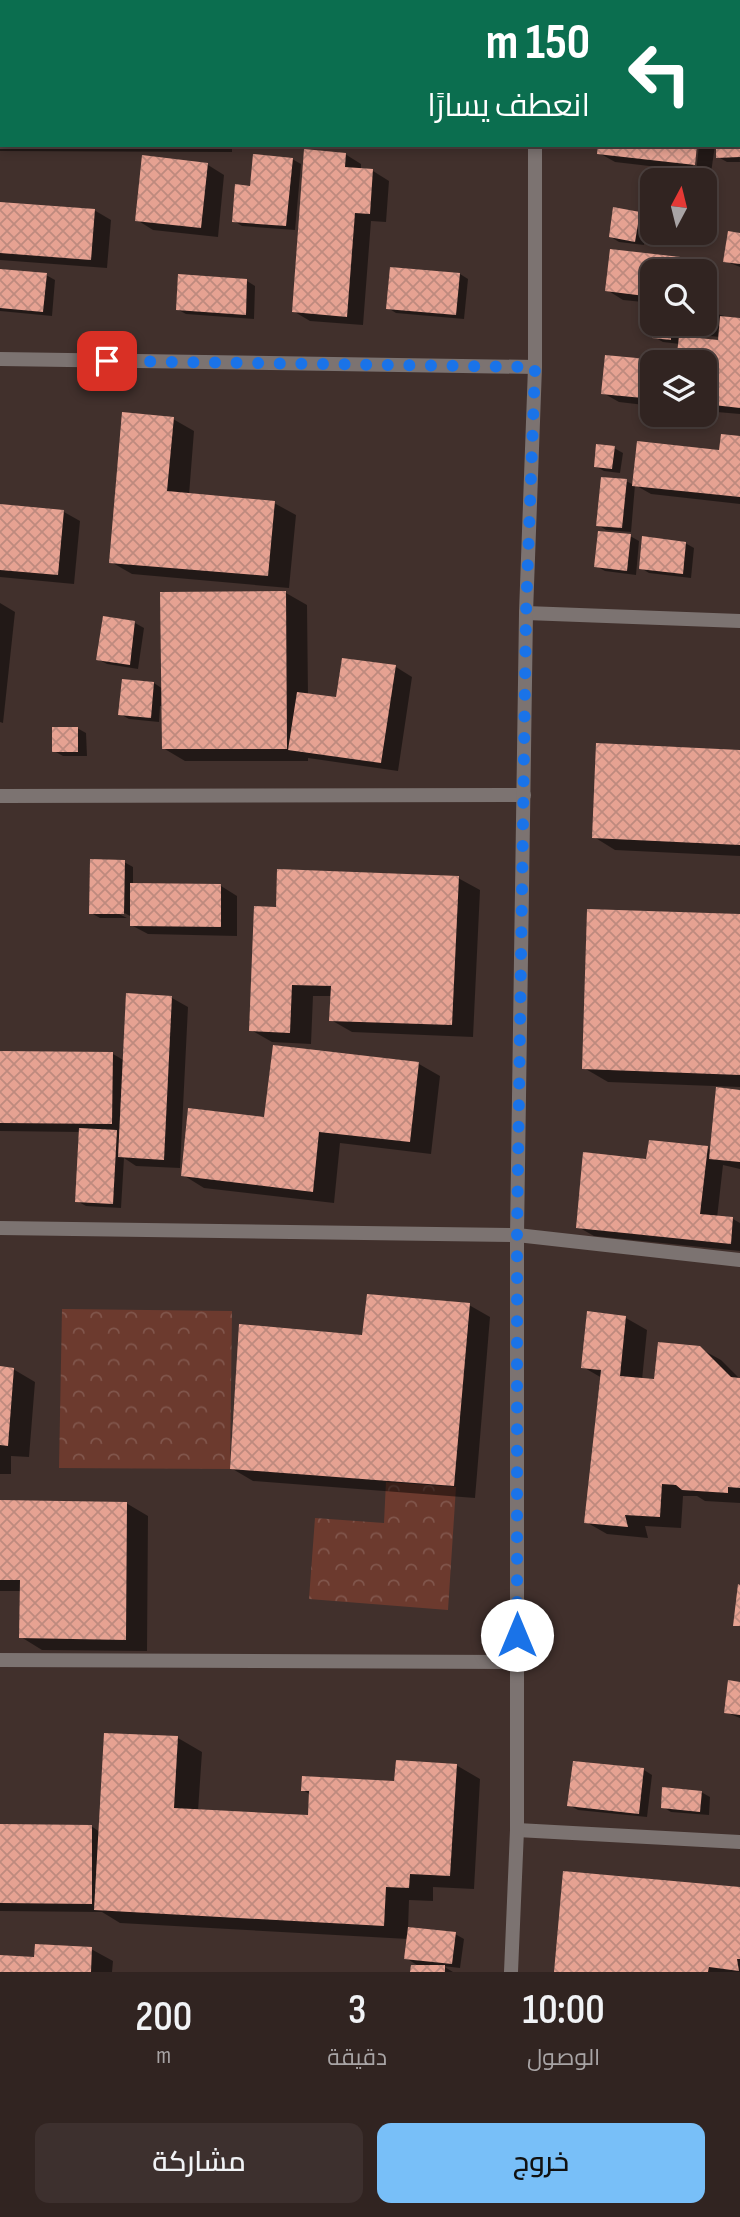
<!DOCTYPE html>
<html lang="ar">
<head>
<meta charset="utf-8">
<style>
	body { margin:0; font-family:"Sofia Sans Condensed",Cairo,sans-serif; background:#3d302e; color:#f1f3f6; direction:rtl; height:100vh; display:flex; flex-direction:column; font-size:26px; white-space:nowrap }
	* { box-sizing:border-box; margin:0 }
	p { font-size:23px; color:#a8a4a5 }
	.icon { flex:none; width:38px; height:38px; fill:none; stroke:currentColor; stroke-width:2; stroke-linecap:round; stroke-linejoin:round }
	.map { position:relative; height:1972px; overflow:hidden; direction:ltr }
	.panel { display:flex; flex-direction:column; background:#312421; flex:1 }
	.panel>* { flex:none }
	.guide { position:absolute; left:0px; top:0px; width:740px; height:147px; box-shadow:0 4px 10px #0003,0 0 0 2px #4c413f; direction:rtl; background:#0b6e4f; color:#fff; overflow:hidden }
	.needle { width:46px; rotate:7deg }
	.tools { position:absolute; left:640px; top:168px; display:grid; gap:14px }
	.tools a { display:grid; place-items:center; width:77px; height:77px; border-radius:14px; background:#312421; box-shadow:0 4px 10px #0003,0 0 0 2px #4c413f; font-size:35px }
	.pin { position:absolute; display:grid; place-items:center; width:60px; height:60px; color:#fff; margin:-30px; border-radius:14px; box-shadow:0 4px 10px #0006 }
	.me { position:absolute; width:77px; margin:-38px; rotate:0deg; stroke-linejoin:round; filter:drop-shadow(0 0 5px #0008) }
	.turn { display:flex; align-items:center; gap:24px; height:147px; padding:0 35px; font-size:32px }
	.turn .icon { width:91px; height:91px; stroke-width:2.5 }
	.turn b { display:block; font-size:49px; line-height:60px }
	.eta { display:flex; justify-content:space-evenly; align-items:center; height:119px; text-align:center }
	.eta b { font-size:42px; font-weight:600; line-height:49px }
	.primary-button { display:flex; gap:14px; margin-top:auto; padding:14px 35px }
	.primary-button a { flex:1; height:80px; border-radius:14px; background:#78bff8; color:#111; font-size:28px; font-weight:600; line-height:80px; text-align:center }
	.primary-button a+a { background:#3d302e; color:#f1f3f6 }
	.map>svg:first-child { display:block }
	.park { fill:url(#park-crowns) }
	.shadow { fill:#0007; fill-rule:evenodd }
	.building { fill:url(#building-cross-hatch) }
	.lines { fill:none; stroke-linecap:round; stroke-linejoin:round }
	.minor { stroke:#7c7371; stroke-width:14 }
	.route { stroke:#1a73e8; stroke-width:12; stroke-dasharray:0 21.6 }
</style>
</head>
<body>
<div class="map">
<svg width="740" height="1972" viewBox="0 0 740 1972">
	<defs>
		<pattern id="park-crowns" width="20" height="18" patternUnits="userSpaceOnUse" patternTransform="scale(1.75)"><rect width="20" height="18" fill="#6c3a2e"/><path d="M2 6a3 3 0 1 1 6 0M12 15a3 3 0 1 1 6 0" fill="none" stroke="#81564c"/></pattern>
		<pattern id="building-cross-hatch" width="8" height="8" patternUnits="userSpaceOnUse" patternTransform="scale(1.75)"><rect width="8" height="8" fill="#e6a292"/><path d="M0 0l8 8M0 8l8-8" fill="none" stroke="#be8a7e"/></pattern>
	</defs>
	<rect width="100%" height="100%" fill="#41302c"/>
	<g class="park">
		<polygon points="62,1309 232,1311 230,1469 59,1468"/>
		<polygon points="386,1482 456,1487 448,1610 309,1599 315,1518 384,1523"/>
	</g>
	<g class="shadow">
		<polygon points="0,0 367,0 367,2 2,2 2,145 232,145 232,152 0,151"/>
		<polygon points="607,0 699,0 702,1 607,2"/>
		<polygon points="738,120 740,162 727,162 718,157 738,145"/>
		<polygon points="696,145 692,171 615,162 599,153"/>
		<polygon points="699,145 715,145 711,173 696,172"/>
		<polygon points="345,154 361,164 361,170 373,171 389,181 386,222 371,221 363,325 310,321 293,311"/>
		<polygon points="144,157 208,165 224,175 218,237 153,230 137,220"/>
		<polygon points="292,159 301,164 295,230 242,226 234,221 252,188"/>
		<polygon points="0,204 94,210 111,220 107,268 0,260"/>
		<polygon points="639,213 648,218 644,245 619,242 611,237"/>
		<polygon points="740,235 740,267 725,261"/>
		<path d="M612,251L698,261L714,270L709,312L740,320V414L705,411V362H678L680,344L663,342L654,337L655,324H705V271H653V303L623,300L607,290ZM679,333L720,337V342L679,338Z"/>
		<polygon points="0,270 46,275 55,280 52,316 0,311"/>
		<polygon points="460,274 468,279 464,319 396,313 388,308"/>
		<polygon points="247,281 255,286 254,319 186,314 177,309"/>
		<polygon points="606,357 659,362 653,362 653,406 619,402 603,393"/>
		<polygon points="173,419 194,431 189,495 274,503 296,515 289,588 132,574 111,562"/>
		<polygon points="722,436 740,438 740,504 651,494 635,485 631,532 606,530 598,525 602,479 626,481 634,485 638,443 720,452"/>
		<polygon points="614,448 623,453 620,473 604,471 595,466"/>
		<polygon points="0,506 64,512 80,521 74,584 0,577"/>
		<polygon points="630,536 639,541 636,575 605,571 596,566"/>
		<polygon points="685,543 694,548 691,578 649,573 641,568"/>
		<polygon points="286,593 307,605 308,695 338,699 396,667 412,677 398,771 308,758 308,761 185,761 163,748 163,706 160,706 159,722 129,719 120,714 154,683 163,689"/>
		<polygon points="0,603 15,612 3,723 0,722"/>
		<polygon points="104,618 135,623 144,628 138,669 107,664 98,659"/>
		<polygon points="77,728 86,733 87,756 63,756 54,751"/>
		<polygon points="740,752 740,856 615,850 594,837"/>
		<polygon points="124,862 133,867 133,885 221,886 237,896 237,936 148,934 131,925 132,917 117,909 115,912 127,918 100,918 91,913"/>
		<polygon points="458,878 480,890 473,1037 352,1032 331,1020 332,996 313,996 311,1044 272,1042 251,1030 278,909"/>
		<polygon points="740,916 740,1087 608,1082 584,1068"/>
		<polygon points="172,998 188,1007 180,1168 136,1166 124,1158 121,1208 86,1206 77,1201 80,1132 0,1131 0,1052 113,1054 125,1061"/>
		<polygon points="419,1064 440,1076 431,1154 340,1143 334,1203 204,1188 183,1175 266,1119"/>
		<polygon points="740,1091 740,1169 723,1165 717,1218 733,1219 740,1223 740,1251 594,1236 578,1227 648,1161 707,1148 711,1151"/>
		<polygon points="469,1305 490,1317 475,1498 253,1481 231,1468 364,1337"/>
		<polygon points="626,1318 647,1330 642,1380 655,1381 699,1348 721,1360 740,1379 740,1503 705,1501 697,1496 683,1496 681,1528 645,1526 648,1538 607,1534 586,1522 602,1378 583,1367"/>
		<polygon points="0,1368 13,1369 35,1382 29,1457 11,1456 11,1474 0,1474"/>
		<polygon points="0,1502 126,1503 148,1516 147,1651 42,1650 21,1637 21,1591 0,1591"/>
		<polygon points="740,1684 740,1718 725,1712"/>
		<polygon points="178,1738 202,1752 198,1811 310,1817 311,1795 303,1790 396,1782 456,1765 480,1779 474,1889 433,1887 433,1901 409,1900 408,1929 455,1934 464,1939 460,1968 443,1966 453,1972 412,1972 420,1967 406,1958 408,1939 120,1923 102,1912 0,1911 0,1826 91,1826 100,1832"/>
		<polygon points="644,1770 652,1775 647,1817 578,1810 569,1805"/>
		<polygon points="701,1792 710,1797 709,1815 671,1812 663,1807"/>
		<polygon points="740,1889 740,1972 555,1972"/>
		<polygon points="91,1949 113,1961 112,1972 0,1972 0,1957 35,1959"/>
	</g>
	<g class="building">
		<polygon points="598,145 697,145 695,165 597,154"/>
		<polygon points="716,145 740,145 740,157 716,158"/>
		<polygon points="304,149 346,153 345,167 373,169 370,214 355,213 347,317 292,312"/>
		<polygon points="253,154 293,158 286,226 232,222 235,184 250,186"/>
		<polygon points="142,155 208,163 201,228 135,221"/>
		<polygon points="0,202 95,209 91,260 0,253"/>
		<polygon points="613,207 640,212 635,242 609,237"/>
		<polygon points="728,231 740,233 740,264 723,262"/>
		<polygon points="610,249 698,259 697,271 653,271 653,297 605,291"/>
		<polygon points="390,267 460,273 456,315 386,309"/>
		<polygon points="0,269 47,273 43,312 0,308"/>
		<polygon points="178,274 247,279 246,315 176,310"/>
		<polygon points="705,310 717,311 709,333 671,329 671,340 652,338 654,324 705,324"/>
		<polygon points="720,316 740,318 740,408 705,404 705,362 676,362 679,336 718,340"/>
		<polygon points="605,355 658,360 658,362 653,362 653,399 601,394"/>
		<polygon points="122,412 174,417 167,491 275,501 268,576 109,563"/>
		<polygon points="721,434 740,436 740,497 632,486 637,441 719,450"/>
		<polygon points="596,444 615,446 612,469 594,467"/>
		<polygon points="601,477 627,479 622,528 596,526"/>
		<polygon points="0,504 64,510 58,575 0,570"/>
		<polygon points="598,531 631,534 627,571 594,567"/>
		<polygon points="642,536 686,542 683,574 639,569"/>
		<polygon points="286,591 287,749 162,749 160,592"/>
		<polygon points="103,616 135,621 130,665 96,660"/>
		<polygon points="342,658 396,665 381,763 288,750 297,692 336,697"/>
		<polygon points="122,679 154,682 151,718 118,715"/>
		<rect x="52" y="727" width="26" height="25"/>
		<polygon points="596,743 740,750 740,845 592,838"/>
		<polygon points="90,859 125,860 124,914 89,914"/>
		<polygon points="277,869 459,876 452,1025 329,1021 331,986 292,985 290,1033 249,1031 254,906 276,907"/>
		<polygon points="130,883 221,884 221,927 130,926"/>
		<polygon points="587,909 740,914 740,1075 582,1069"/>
		<polygon points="126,993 172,996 164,1160 118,1157"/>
		<polygon points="273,1045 419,1062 410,1142 319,1132 313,1192 181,1176 188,1108 264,1117"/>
		<polygon points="0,1051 113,1052 112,1124 0,1123"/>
		<polygon points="716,1087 740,1090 740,1162 709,1159"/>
		<polygon points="79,1128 117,1130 113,1204 75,1202"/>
		<polygon points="649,1140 708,1146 700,1214 733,1217 731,1244 576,1228 583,1152 646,1159"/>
		<polygon points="367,1294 470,1303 454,1486 230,1469 239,1324 362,1335"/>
		<polygon points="587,1311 626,1316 620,1376 654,1379 658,1342 700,1346 731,1377 740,1378 740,1488 728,1487 728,1493 682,1490 676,1485 662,1484 660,1517 625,1515 628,1527 584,1523 601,1370 581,1368"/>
		<polygon points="0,1366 14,1368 8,1446 0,1445"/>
		<polygon points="0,1500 127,1502 126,1640 19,1638 20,1580 0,1580"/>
		<polygon points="738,1584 740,1585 740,1626 733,1626"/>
		<polygon points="728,1680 740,1682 740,1715 724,1713"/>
		<polygon points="104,1733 178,1736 174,1808 308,1815 309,1791 301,1791 302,1776 394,1781 396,1760 457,1764 450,1876 410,1874 409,1888 386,1887 384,1926 94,1910"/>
		<polygon points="573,1761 644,1768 639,1814 567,1806"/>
		<polygon points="662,1787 702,1791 700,1812 661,1808"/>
		<polygon points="0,1824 92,1825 92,1904 0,1903"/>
		<polygon points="563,1871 740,1887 740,1959 737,1959 739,1971 709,1967 708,1972 554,1972"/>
		<polygon points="408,1927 456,1932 452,1964 404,1959"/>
		<polygon points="35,1944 92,1947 91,1972 0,1972 0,1955 34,1957"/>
		<polygon points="411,1965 445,1965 445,1972 410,1972"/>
	</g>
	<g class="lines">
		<g class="minor">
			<polyline points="534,0 534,2"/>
			<polyline points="0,359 535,367"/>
			<polyline points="526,613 740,621"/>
			<polyline points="0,796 524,795"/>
			<polyline points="0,1228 517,1235 740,1260"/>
			<polyline points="0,1660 517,1662"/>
			<polyline points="517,1830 740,1842"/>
			<polyline points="511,1972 517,1830 517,1235 526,613 535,367 535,145"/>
		</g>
	</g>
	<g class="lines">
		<polyline class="route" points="107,361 535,367 526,613 517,1235 517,1635"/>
	</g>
</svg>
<div class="tools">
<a><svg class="needle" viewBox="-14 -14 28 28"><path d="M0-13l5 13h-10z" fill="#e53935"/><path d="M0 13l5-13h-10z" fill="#a8a4a5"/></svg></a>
<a><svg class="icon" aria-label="search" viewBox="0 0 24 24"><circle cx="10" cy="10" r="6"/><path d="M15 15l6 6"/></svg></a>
<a><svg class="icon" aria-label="layers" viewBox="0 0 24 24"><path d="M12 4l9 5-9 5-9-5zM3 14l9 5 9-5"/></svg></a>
</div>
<div class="pin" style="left:107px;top:361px;background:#d93025"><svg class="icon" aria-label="arrive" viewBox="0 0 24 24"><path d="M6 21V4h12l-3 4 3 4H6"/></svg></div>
<svg class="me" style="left:517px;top:1635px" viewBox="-20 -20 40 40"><circle r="19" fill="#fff"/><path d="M0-13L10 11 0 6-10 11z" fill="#1a73e8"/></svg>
<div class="guide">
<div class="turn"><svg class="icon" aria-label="left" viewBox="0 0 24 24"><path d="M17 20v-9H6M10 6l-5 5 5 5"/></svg><div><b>150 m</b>انعطف يسارًا</div></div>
</div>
</div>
<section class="panel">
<div class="eta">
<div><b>10:00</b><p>الوصول</p></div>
<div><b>3</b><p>دقيقة</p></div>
<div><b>200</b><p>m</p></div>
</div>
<div class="primary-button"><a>خروج</a><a>مشاركة</a></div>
</section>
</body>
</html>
